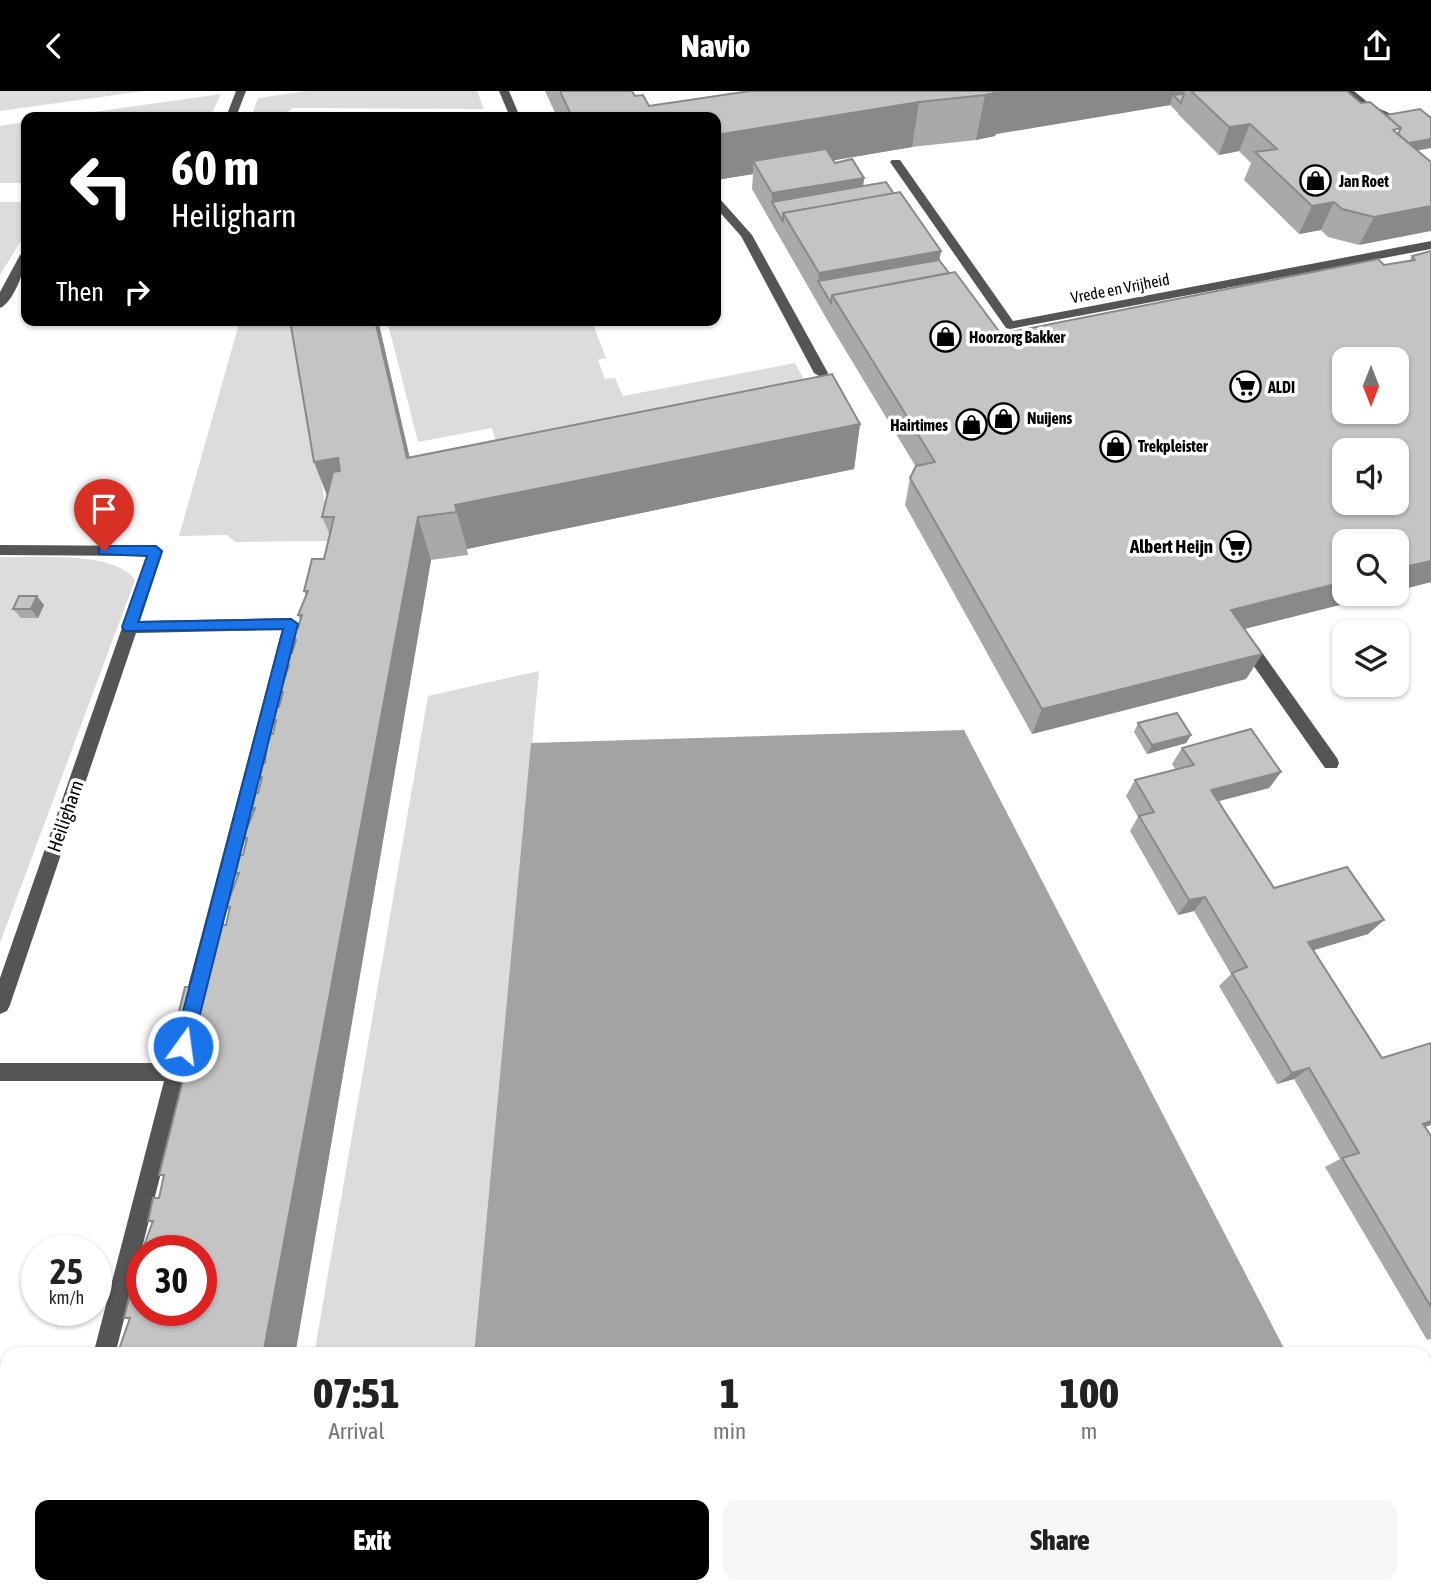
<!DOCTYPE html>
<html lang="en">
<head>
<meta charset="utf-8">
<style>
	body { margin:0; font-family:"Asap Condensed",sans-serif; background:#f6f6f6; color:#222; height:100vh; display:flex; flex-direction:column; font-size:26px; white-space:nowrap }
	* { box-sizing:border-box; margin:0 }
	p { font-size:23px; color:#767676 }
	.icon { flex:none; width:38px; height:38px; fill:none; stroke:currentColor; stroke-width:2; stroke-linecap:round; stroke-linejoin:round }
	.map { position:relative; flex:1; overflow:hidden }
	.drawer { position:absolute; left:0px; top:1256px; width:1432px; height:247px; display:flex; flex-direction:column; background:#fff; border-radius:21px 21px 0 0; box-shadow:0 2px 5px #0004 }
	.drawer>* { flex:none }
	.top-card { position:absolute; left:21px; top:21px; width:700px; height:214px; border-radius:14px; box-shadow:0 2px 5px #0004; background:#000; color:#fff; overflow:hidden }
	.needle { width:46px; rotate:180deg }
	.controls { position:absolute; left:1332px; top:256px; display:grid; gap:14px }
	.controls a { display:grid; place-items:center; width:77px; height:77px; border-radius:14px; background:#fff; box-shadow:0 2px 5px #0004; font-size:35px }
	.speed { position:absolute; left:21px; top:1144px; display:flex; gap:14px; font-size:35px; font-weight:700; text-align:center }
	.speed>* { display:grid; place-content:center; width:91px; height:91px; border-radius:50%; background:#fff; box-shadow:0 2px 5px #0004; line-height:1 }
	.speed small { font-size:18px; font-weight:400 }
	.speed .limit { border:10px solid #d22; background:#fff; color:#111 }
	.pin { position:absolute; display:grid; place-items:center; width:60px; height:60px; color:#fff; margin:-72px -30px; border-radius:50% 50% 50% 0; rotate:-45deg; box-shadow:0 0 7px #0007 }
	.pin .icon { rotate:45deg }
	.me { position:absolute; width:77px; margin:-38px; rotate:14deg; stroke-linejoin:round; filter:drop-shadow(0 0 5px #0008) }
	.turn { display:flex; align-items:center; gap:24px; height:147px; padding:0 35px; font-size:32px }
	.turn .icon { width:91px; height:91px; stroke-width:2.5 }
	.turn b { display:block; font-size:49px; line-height:60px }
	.then { display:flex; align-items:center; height:66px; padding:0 35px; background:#0003; gap:14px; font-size:26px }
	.eta { display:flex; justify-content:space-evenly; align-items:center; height:119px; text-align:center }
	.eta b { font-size:42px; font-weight:800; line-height:49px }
	.button { display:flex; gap:14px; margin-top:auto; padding:14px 35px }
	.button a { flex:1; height:80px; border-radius:14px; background:#000; color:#fff; font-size:28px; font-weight:800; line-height:80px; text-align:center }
	.button a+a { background:#f6f6f6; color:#222 }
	header { display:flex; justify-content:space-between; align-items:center; height:91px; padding:0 35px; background:#000; color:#fff; font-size:32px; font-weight:800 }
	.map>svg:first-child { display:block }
	.green { fill:#dcdcdc }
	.water { fill:#a3a3a3 }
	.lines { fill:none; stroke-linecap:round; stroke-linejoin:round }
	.minor { fill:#555; fill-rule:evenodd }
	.wall { fill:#a9a9a9 }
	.shaded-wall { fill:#898989 }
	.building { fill:#c4c4c4; stroke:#898989; stroke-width:2; fill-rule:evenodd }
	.route { fill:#1a73e8; stroke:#114b97; stroke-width:2 }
	.labels { text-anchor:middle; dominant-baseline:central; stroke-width:7; stroke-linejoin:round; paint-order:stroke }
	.far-poi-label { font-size:16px; font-weight:bold; fill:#000; stroke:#fff; text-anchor:start }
	.far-street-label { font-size:16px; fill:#000; stroke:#fff }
	.poi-label { font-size:19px; font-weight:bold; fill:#000; stroke:#fff; text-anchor:end }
	.street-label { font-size:19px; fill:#000; stroke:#fff }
</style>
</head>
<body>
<header><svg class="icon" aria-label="back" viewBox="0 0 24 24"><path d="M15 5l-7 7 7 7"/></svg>Navio<svg class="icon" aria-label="share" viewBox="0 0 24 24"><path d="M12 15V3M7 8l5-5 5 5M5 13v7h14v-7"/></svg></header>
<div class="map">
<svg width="1431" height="1503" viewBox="0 0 1431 1503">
	<rect width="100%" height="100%" fill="#fff"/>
	<g class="green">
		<polygon points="0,0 144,0 0,20"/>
		<polygon points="306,0 477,0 484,18 293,17 281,26 251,26 258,7"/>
		<polygon points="221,3 210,26 58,26"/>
		<polygon points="26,31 26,92 0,92 0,35"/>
		<polygon points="0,111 26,111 26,146 19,153 0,184"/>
		<polygon points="240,229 296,229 331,450 235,451 227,444 179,445"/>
		<polygon points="387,229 592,230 606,267 598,269 605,288 615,287 623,305 795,272 812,303 500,366 492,337 418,351"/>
		<path d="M0,466C35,467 114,459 135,489L0,852Z"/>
		<polygon points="539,580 474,1263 314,1264 428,605"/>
		<polygon points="274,1496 452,1496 452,1503 273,1503"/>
	</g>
	<g class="water">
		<polygon points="964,639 1287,1263 474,1263 531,652"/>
		<polygon points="452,1496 1408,1496 1411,1503 452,1503"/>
	</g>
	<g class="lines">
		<g class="minor">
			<polygon points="236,0 246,0 236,26 226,26"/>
			<polygon points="499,0 509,0 520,26 510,26"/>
			<path d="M1343,0H1354L1371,14L1407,30C1393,39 1354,12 1343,0Z"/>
			<polygon points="892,69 900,69 1013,230 1431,150 1431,158 1010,238 1006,237 890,71"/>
			<polygon points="716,107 720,108 752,144 828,282 826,285 821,286 814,282 741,145 716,117"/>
			<path d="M26,160C27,175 14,211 0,217V201L20,164Z"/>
			<polygon points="0,454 156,455 163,460 140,530 291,527 299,533 199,924 192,927 185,924 182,918 282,539 136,542 10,914 7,920 0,923 0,887 147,465 0,464"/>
			<polygon points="1250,551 1256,553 1337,667 1339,672 1337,677 1325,677 1244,561 1242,557"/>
			<polygon points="183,946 190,948 193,955 115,1264 93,1264 164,990 0,990 0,972 169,972 176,948"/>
			<polygon points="32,1496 56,1496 55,1503 31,1503"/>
		</g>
	</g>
	<g class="wall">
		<polygon points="545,0 632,0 635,5 649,15 750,0 1347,0 1418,60 1359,154 1328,146 1321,139 1299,143 1244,89 1251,72 1239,60 1219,64 1178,23 1178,22 1170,14 996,43 995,45 976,49 912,56 833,69 835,72 864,87 863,95 894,103 941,160 939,169 949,182 1001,243 1409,170 1412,165 1431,160 1431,491 1396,500 1396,450 1344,502 1387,502 1244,538 1262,563 1246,588 1032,643 905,414 910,387 916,376 829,232 752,98 753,83 716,89 716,26 557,26"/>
		<polygon points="378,229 409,367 860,333 854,378 467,458 468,464 431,469 295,1264 117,1264 129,1228 124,1227 135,1203 141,1178 136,1176 152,1132 148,1130 159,1107 164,1086 159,1084 185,984 167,969 206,896 226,834 229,820 226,816 237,786 234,782 243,764 246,752 243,747 253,721 250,717 258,702 261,691 258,686 265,672 273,643 275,634 272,629 279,616 282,606 279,601 288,579 286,575 292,562 294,554 292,549 298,537 300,529 298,524 306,505 304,500 324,468 330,444 322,426"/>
		<polygon points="44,514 38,527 21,527 13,518"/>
		<polygon points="1138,632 1191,644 1186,652 1147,663 1134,641"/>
		<polygon points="1182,657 1281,681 1269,697 1218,710 1274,797 1384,829 1368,843 1313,859 1431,1045 1431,1248 1427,1249 1325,1076 1340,1068 1294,988 1277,993 1219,895 1231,883 1194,820 1178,824 1130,740 1138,726 1126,705 1135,689 1176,679 1172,673"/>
	</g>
	<g class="shaded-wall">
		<polygon points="1004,0 1185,0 1181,12 1173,4 1170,14 996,43 995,45 976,49 985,4"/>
		<polygon points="919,11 912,56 760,82 753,70 753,83 716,89 716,44"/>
		<polygon points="1250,33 1239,60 1219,64 1229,36"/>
		<polygon points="1431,48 1431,57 1389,65 1394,55"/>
		<polygon points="864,87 861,115 783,122 772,111 772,102"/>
		<polygon points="1334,111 1321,139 1299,143 1312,115"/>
		<polygon points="1431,115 1431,140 1359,154 1374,126"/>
		<polygon points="941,160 936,188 832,204 818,190 817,210 819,182"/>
		<polygon points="375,229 378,229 420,411 407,367"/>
		<polygon points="860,333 854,378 467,458 455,414"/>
		<polygon points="338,367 353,411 331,415 314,371"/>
		<polygon points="418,426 431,469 295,1264 263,1264"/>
		<polygon points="1431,470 1431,491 1396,500 1396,478"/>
		<polygon points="1344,491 1344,502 1387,502 1216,545 1231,519"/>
		<polygon points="37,505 44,514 38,527 31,518"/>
		<polygon points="1262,563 1246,588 1032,643 1042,618"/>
		<polygon points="1191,644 1186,652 1147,663 1152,654"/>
		<polygon points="1281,681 1269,697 1200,715 1211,699"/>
		<polygon points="1205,806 1194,820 1178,824 1189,809"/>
		<polygon points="1384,829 1368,843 1294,865 1308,851"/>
		<polygon points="1309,977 1294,988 1277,993 1292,982"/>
		<polygon points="1431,1030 1431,1034 1405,1043 1423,1033"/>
		<polygon points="220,1496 255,1496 254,1503 219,1503"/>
	</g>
	<g class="building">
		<polygon points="560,0 632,0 635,5 643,4 649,15 750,0 1005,0 985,4 919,11 716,44 716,26 572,26"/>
		<polygon points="1191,0 1347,0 1361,12 1370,11 1401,37 1393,39 1431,71 1431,115 1374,126 1342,118 1334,111 1312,115 1255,61 1277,58 1250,33 1229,36"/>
		<polygon points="1184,3 1181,12 1173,4"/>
		<polygon points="1420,18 1431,27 1431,48 1409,52 1398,43 1401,37 1386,24"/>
		<polygon points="826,58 835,72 852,68 864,87 772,102 753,70"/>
		<polygon points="886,91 894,103 783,122 783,131 772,111"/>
		<polygon points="900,101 941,160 819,182 783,122"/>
		<path d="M1431,160V470L1396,478V450H1344V491L1231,519L1262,563L1042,618L910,387L916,375L935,371L832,204L955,181L1001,243L1378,168L1384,174L1415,169L1412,165ZM1344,268H1396V320H1344ZM1344,359H1396V411H1344Z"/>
		<polygon points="939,169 949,182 832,204 831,212 818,190"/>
		<polygon points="290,229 375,229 407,367 832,283 860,333 455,414 457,421 418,426 263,1264 117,1264 130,1227 124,1227 130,1203 135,1203 141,1176 136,1176 142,1162 142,1220 201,1220 201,1160 142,1160 153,1130 148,1130 153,1107 159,1107 164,1084 159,1084 188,969 167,969 185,896 206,896 221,834 226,834 230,816 226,816 239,782 234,782 238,764 243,764 247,747 243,747 255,717 250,717 254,702 258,702 262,686 258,686 261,672 265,672 268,643 273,643 276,629 272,629 276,616 279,616 283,601 279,601 289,575 286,575 288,562 292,562 296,549 292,549 295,537 298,537 302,524 298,524 308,500 304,500 312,468 324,468 334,426 322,426 333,381 340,380 338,367 314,371"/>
		<polygon points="19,505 37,505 31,518 13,518"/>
		<polygon points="1177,622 1191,644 1152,654 1138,632"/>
		<polygon points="1251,638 1281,681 1211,699 1274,797 1347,776 1384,829 1308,851 1382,967 1431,952 1431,1030 1423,1033 1431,1045 1431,1216 1342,1067 1359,1062 1309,977 1292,982 1232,882 1247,876 1205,806 1189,809 1139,725 1154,721 1135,689 1194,674 1182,657"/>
		<polygon points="57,1496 220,1496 219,1503 55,1503"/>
	</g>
	<polygon class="route" points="104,455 156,455 162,460 138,531 291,528 298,533 192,955 189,961 183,964 176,961 174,955 283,538 125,540 122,536 147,465 99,463 99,456"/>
	<defs>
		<symbol id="shop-ring" viewBox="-11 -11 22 22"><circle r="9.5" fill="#fff" stroke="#000" stroke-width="1.5"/><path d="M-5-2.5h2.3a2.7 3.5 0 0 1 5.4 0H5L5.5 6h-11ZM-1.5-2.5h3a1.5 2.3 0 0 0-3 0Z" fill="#000"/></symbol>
		<symbol id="supermarket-ring" viewBox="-11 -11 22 22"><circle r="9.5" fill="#fff" stroke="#000" stroke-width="1.5"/><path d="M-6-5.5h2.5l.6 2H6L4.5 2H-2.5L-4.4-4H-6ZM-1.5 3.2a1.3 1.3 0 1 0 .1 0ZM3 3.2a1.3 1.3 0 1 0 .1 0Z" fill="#000"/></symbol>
	</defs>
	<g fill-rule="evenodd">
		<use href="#shop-ring" x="1298" y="72" width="35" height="35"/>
		<use href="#shop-ring" x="928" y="228" width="35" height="35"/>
		<use href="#supermarket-ring" x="1228" y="278" width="35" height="35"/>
		<use href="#shop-ring" x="986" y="310" width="35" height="35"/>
		<use href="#shop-ring" x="954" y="316" width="35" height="35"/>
		<use href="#shop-ring" x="1098" y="338" width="35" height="35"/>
		<use href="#supermarket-ring" x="1218" y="438" width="35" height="35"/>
	</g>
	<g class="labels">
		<g class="far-poi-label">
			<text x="1339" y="90">Jan Roet</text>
			<text x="969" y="246">Hoorzorg Bakker</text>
			<text x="1268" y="296">ALDI</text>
			<text x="1027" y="327">Nuijens</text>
			<text x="948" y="334" text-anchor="end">Hairtimes</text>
			<text x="1138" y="355">Trekpleister</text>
		</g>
		<g class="far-street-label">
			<text transform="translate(1120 197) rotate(-11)">Vrede en Vrijheid</text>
		</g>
		<g class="poi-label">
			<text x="1213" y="455">Albert Heijn</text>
		</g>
		<g class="street-label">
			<text transform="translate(65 725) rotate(-71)">Heiligharn</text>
		</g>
	</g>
</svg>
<div class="controls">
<a><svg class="needle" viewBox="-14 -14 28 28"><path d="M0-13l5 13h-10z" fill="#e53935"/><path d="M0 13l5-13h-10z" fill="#767676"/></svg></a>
<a><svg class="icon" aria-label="sound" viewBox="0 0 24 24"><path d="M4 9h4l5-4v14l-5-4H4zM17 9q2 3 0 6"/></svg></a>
<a><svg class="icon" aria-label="search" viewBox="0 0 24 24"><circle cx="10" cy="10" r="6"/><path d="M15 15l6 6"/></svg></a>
<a><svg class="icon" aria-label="layers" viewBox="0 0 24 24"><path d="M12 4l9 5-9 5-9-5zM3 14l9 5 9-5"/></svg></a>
</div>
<div class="speed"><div>25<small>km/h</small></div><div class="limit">30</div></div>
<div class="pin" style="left:104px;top:460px;background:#d93025"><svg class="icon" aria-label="arrive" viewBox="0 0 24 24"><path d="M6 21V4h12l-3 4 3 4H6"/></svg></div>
<svg class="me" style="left:183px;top:955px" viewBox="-20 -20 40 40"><circle r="17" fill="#1a73e8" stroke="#fff" stroke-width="3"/><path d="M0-11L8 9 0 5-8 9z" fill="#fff"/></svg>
<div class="top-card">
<div class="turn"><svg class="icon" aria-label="left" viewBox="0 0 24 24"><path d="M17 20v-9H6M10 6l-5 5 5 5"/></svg><div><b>60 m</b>Heiligharn</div></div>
<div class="then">Then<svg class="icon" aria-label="right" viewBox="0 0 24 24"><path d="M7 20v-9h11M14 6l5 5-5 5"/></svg></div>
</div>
<section class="drawer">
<div class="eta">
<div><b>07:51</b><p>Arrival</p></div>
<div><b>1</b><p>min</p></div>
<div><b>100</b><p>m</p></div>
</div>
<div class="button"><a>Exit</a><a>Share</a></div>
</section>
</div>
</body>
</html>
